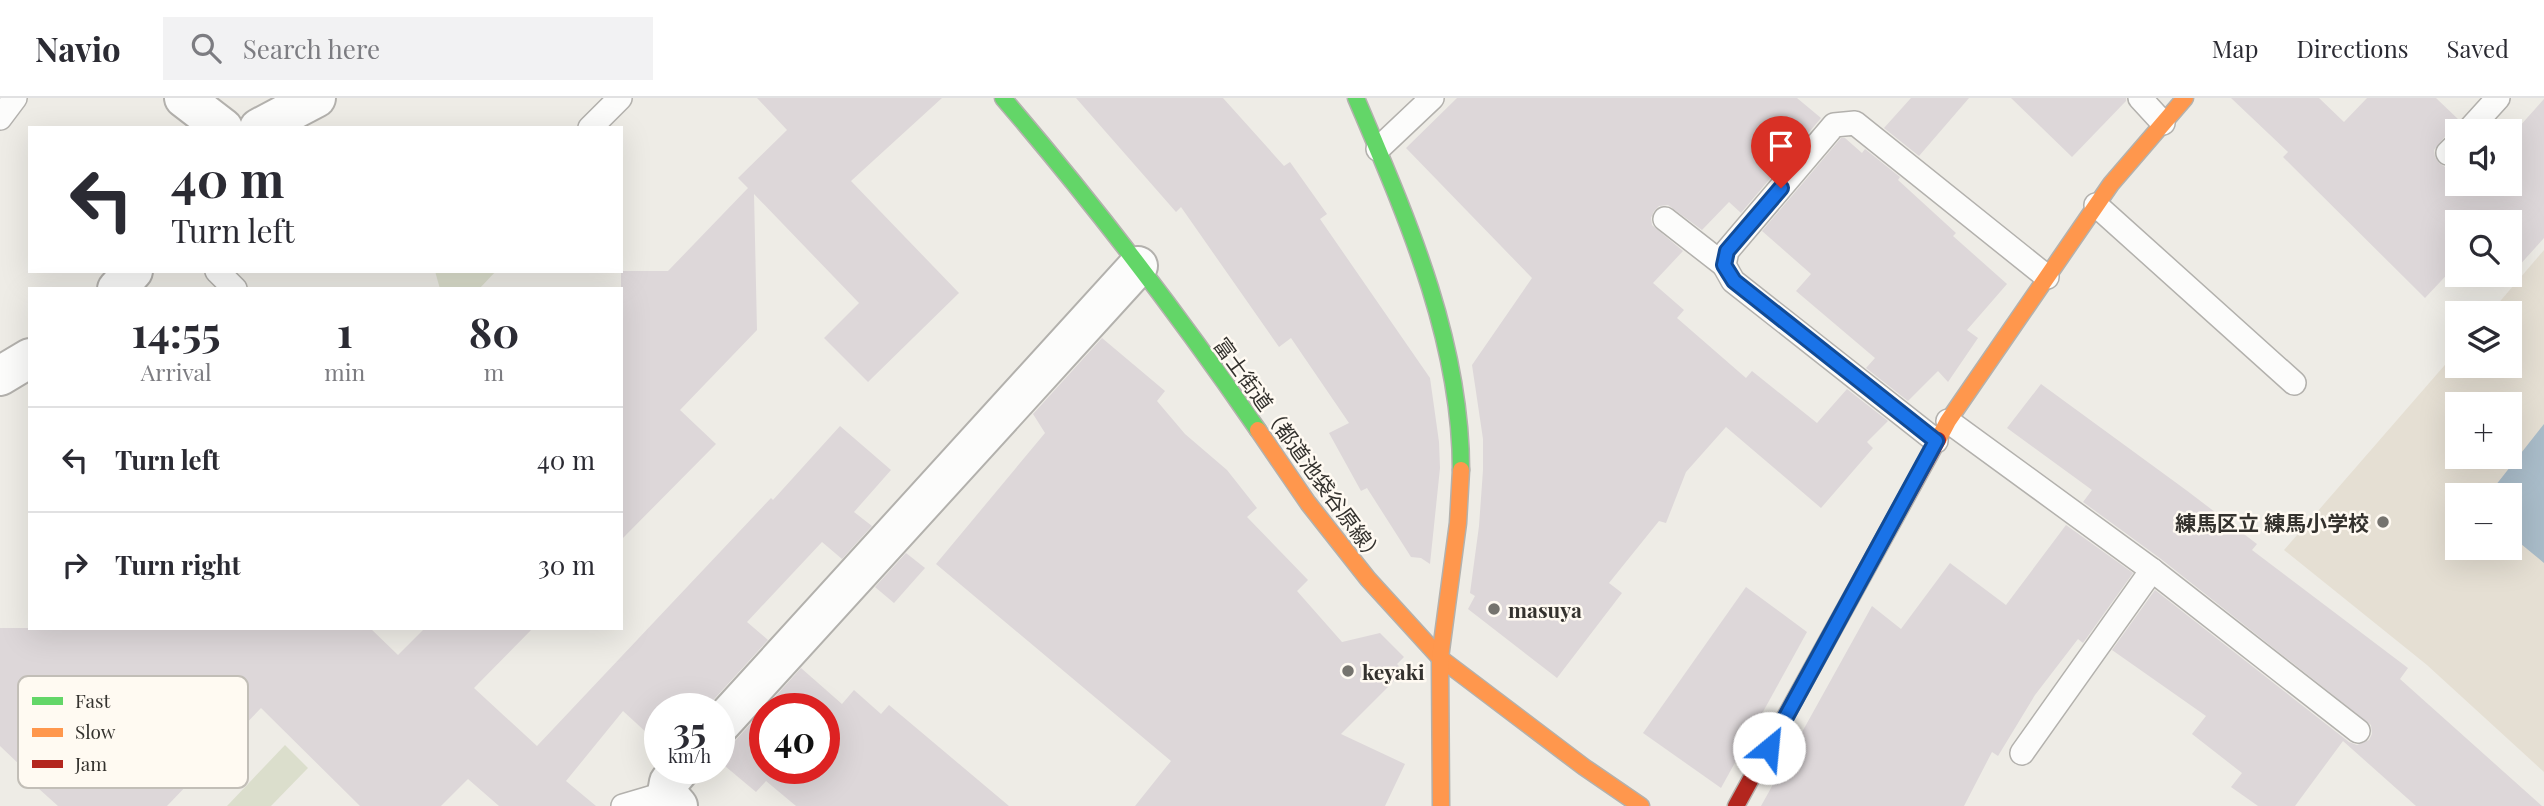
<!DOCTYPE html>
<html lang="en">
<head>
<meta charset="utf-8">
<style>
	body { margin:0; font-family:"Playfair Display","Noto Sans JP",serif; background:#f2f2f3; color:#2b2b33; height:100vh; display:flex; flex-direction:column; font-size:26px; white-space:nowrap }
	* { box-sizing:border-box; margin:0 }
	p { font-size:23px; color:#7c7c81 }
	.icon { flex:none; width:38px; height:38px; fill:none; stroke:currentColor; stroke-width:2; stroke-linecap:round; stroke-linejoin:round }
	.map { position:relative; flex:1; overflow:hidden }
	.sheet { position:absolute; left:28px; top:189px; width:595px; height:343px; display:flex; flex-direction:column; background:#fff; border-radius:0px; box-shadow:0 7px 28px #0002 }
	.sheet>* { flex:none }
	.banner { position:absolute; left:28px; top:28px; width:595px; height:147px; border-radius:0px; box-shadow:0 7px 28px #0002; background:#fff; color:#2b2b33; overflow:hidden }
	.tools { position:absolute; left:2445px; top:21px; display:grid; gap:14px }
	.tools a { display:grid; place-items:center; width:77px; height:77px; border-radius:0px; background:#fff; box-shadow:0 7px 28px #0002; font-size:35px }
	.speed { position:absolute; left:644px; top:595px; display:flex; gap:14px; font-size:35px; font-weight:700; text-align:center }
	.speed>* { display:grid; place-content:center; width:91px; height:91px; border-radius:50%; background:#fff; box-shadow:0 7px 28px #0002; line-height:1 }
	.speed small { font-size:18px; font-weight:400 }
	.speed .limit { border:10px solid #d22; background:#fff; color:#111 }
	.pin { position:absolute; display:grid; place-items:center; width:60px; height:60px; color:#fff; margin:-72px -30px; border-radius:50% 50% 50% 0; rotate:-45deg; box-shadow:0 0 7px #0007 }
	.pin .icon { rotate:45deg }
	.me { position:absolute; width:77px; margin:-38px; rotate:28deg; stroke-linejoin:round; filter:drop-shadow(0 0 5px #0008) }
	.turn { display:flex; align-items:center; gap:24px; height:147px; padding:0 28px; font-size:32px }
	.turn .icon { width:91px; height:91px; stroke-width:2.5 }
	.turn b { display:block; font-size:49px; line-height:60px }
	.eta { display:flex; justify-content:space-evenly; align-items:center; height:119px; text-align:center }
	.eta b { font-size:42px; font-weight:700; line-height:49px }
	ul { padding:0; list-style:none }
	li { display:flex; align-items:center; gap:21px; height:105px; padding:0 28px; border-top:2px solid #e1e1e2 }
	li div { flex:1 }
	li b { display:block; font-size:26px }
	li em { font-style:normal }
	header { display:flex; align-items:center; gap:42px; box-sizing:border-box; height:98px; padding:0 35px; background:#fff; border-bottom:2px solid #e1e1e2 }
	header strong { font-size:33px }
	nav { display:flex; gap:38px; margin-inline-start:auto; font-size:24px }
	.search { width:490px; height:63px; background:#f2f2f3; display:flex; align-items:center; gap:18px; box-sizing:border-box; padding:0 24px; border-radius:0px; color:#7c7c81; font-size:26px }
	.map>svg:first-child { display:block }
	.built { fill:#e5dfd3; fill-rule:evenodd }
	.green { fill:#dbdecc }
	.water { fill:#a9bcc9 }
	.building { fill:#ddd7d9; fill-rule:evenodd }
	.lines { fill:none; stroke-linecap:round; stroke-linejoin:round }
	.lane-casing { stroke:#b3b1ad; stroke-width:26 }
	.street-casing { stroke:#b3b1ad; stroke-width:42 }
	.fast-casing { stroke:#b3b1ad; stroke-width:19 }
	.slow-casing { stroke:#b3b1ad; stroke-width:19 }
	.jam-casing { stroke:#b3b1ad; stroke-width:19 }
	.lane { stroke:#fcfcfb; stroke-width:23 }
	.street { stroke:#fcfcfb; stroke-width:38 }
	.fast { stroke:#63d668; stroke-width:16 }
	.slow { stroke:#ff974d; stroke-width:16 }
	.jam { stroke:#b3261e; stroke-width:16 }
	.route-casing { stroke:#114b97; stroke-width:18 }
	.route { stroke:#1a73e8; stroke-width:12 }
	.poi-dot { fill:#75736e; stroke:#fffaf2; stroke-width:2.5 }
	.labels { text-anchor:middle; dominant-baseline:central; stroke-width:5; stroke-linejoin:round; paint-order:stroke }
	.street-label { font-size:21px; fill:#34322e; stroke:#fffaf2 }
	.poi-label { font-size:21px; font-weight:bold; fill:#34322e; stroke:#fffaf2; text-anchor:start }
	.key { fill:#fffaf2; stroke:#c2beb7; stroke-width:2 }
	.key-label { font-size:19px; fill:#34322e }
</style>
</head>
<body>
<header>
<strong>Navio</strong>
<div class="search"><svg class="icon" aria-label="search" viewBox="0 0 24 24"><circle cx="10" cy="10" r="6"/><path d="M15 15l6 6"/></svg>Search here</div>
<nav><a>Map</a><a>Directions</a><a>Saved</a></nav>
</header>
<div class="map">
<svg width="2544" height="708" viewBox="0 0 2544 708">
	<rect width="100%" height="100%" fill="#eeece6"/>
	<path class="built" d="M2544,152V674L2427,567L2284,452L2457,253V268H2510V215H2490ZM2457,306H2510V359H2457ZM2457,397H2510V450H2457Z"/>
	<g class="green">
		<polygon points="435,173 496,173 479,191 440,191"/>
		<polygon points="285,647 308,670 271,708 227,708"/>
	</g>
	<polygon class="water" points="2544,326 2544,465 2510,437 2510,397 2488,397"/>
	<g class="building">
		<polygon points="757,0 942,0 851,83 959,195 868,284 824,240 859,205 754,96 757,232 680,312 716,346 621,442 621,173 668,173 748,90 738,80 787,32"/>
		<polygon points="1076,0 1223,0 1284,68 1290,64 1327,116 1320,121 1430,280 1439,344 1440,370 1430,466 1421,460 1411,459 1367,390 1361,393 1329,335 1349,325 1291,240 1279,249 1181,109 1176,114"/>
		<polygon points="1457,0 1797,0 1821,20 1741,115 1729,104 1702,132 1668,107 1659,108 1654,113 1651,120 1652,127 1683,153 1653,185 1684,212 1677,220 1746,280 1752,273 1817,325 1847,291 1888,323 1867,344 1873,350 1821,410 1726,329 1686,374 1666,425 1659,423 1609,485 1622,495 1557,580 1468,511 1475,498 1470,495 1479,428 1483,372 1483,341 1472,267 1532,180 1406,50"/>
		<polygon points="1911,0 1969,0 1919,58 1884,30"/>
		<polygon points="2011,0 2126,0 2126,3 2072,59"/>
		<polygon points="2231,0 2319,0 2344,24 2367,0 2436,0 2459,22 2454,32 2447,36 2434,52 2435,59 2439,65 2445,69 2457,66 2457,86 2510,86 2510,39 2544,1 2544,140 2517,170 2510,163 2510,124 2457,124 2457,166 2425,200 2283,59 2288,54"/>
		<polygon points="1841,40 1845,40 1862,55 1865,51 1900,79 1898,82 1956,135 1953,138 2007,186 1967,232 1978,240 1948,284 1938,273 1908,303 1866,270 1875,260 1796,193 1811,176 1762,133"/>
		<polygon points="1102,240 1165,293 1157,303 1185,336 1227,372 1257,410 1247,419 1308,482 1297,493 1342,544 1380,535 1404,559 1397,566 1404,573 1341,636 1405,666 1385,708 1135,708 1171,663 936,466 1045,335 1033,316"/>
		<polygon points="2041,286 2186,392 2257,446 2252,452 2408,570 2400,581 2542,708 2416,708 2343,643 2295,708 2258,708 2231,689 2242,675 2192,636 2206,618 2112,552 2155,492 2349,644 2357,647 2369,642 2372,636 2371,627 2161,461 2083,404 2092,392 2007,330"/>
		<polygon points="840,328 891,372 854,414 872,428 842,461 822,444 747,524 768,542 705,611 660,611 660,623 648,636 623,613 566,683 596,708 499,708 468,681 441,708 360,708 261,610 167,708 58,708 18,672 21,668 0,648 0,530 370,530 398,557 425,530 533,530 474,590 537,648 771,400 773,402"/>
		<polygon points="2066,427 2133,475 2083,545 2078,541 2035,597 1998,658 1992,654 1964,708 1761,708 1872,508 1901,531 1950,465 2006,507"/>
		<polygon points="906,455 925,470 894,505 875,489"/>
		<polygon points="1746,489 1807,534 1721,690 1643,635"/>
		<path d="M801,570L842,606L854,592L881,616L889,607L1009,708H796L766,683L756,694L719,663V649H726L735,643ZM765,611H824V670H765Z"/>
	</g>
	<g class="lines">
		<defs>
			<g id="lane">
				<polyline points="2140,0 2163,25"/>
				<polyline points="0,20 15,0"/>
				<polyline points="590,30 620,0"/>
				<polyline points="2468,33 2498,0"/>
				<polyline points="1378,51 1432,0"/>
				<polyline points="2448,55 2457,46"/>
				<polyline points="2096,107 2294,285"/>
				<polyline points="1665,121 1724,167"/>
				<polyline points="217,173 235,191"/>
				<polyline points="1948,323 2152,472 2358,633"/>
				<polyline points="1936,343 1733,183 1724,167 1727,153 1834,27 1855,25 2047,179"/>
				<polyline points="2022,655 2152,472"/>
				<polyline points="623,708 667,695"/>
			</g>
			<g id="street">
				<polyline points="184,0 223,30"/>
				<polyline points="259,30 316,0"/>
				<polyline points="117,191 133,173"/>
				<polyline points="0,278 30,260"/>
				<polyline points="719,628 1138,168"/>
				<polyline points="678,708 667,695 669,684 681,670"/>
			</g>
			<g id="fast">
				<path d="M1003,0C1094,106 1179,217 1258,332"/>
				<path d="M1356,0C1406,118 1461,241 1461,372"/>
			</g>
			<g id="slow">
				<polyline points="1258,332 1308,405 1368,481 1440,560 1584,669 1641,708"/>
				<polyline points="1938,342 1948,323 2111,86 2185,0"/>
				<polyline points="1441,708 1440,560 1458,425 1461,372"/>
			</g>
			<polyline id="jam" points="1736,708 1938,342"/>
		</defs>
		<use href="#lane" class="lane-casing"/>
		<use href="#street" class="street-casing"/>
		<use href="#fast" class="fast-casing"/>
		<use href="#slow" class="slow-casing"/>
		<use href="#jam" class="jam-casing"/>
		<use href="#lane" class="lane"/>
		<use href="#street" class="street"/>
		<use href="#fast" class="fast"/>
		<use href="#slow" class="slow"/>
		<use href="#jam" class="jam"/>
	</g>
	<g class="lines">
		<defs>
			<polyline id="route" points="1769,650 1936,343 1734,183 1724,167 1727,153 1781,90"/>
		</defs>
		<use href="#route" class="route-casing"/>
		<use href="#route" class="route"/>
	</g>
	<g class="poi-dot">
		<circle cx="2383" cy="424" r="7"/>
		<circle cx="1494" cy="511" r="7"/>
		<circle cx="1348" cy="573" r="7"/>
	</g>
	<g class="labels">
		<g class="street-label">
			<text transform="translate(1300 352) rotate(54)">富士街道（都道池袋谷原線）</text>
		</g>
		<g class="poi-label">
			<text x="2369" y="424" text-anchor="end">練馬区立 練馬小学校</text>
			<text x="1508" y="511">masuya</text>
			<text x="1362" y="573">keyaki</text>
		</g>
	</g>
	<rect x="18" y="578" width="230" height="112" rx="10" class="key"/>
	<rect x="32" y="599" width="31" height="8" fill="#63d668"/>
	<rect x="32" y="630" width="31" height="9" fill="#ff974d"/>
	<rect x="32" y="662" width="31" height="8" fill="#b3261e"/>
	<g class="key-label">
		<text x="75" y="610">Fast</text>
		<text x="75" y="641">Slow</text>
		<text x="75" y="673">Jam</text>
	</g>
</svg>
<div class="tools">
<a><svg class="icon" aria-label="sound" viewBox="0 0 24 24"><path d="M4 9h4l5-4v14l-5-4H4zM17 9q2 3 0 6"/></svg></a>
<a><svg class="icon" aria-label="search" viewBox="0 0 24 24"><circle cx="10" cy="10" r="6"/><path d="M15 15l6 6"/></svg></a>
<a><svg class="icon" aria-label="layers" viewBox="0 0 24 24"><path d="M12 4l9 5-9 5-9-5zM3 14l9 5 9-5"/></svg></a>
<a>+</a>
<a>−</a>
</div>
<div class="speed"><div>35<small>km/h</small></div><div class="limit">40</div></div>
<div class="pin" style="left:1781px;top:90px;background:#d93025"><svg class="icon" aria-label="arrive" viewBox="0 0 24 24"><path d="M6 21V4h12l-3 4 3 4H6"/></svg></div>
<svg class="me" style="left:1769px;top:650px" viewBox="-20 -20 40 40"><circle r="19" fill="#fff"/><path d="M0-13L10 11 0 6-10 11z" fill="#1a73e8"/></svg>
<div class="banner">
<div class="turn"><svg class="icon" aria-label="left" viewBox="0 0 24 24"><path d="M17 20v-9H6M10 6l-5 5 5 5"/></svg><div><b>40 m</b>Turn left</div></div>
</div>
<section class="sheet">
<div class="eta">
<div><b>14:55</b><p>Arrival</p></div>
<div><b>1</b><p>min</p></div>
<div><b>80</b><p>m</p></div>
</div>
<ul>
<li><svg class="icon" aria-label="left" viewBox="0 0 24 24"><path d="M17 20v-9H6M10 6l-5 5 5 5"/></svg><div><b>Turn left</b></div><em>40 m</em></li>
<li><svg class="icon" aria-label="right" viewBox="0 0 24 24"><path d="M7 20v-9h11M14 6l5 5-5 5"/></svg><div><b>Turn right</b></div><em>30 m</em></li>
</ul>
</section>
</div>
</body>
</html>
